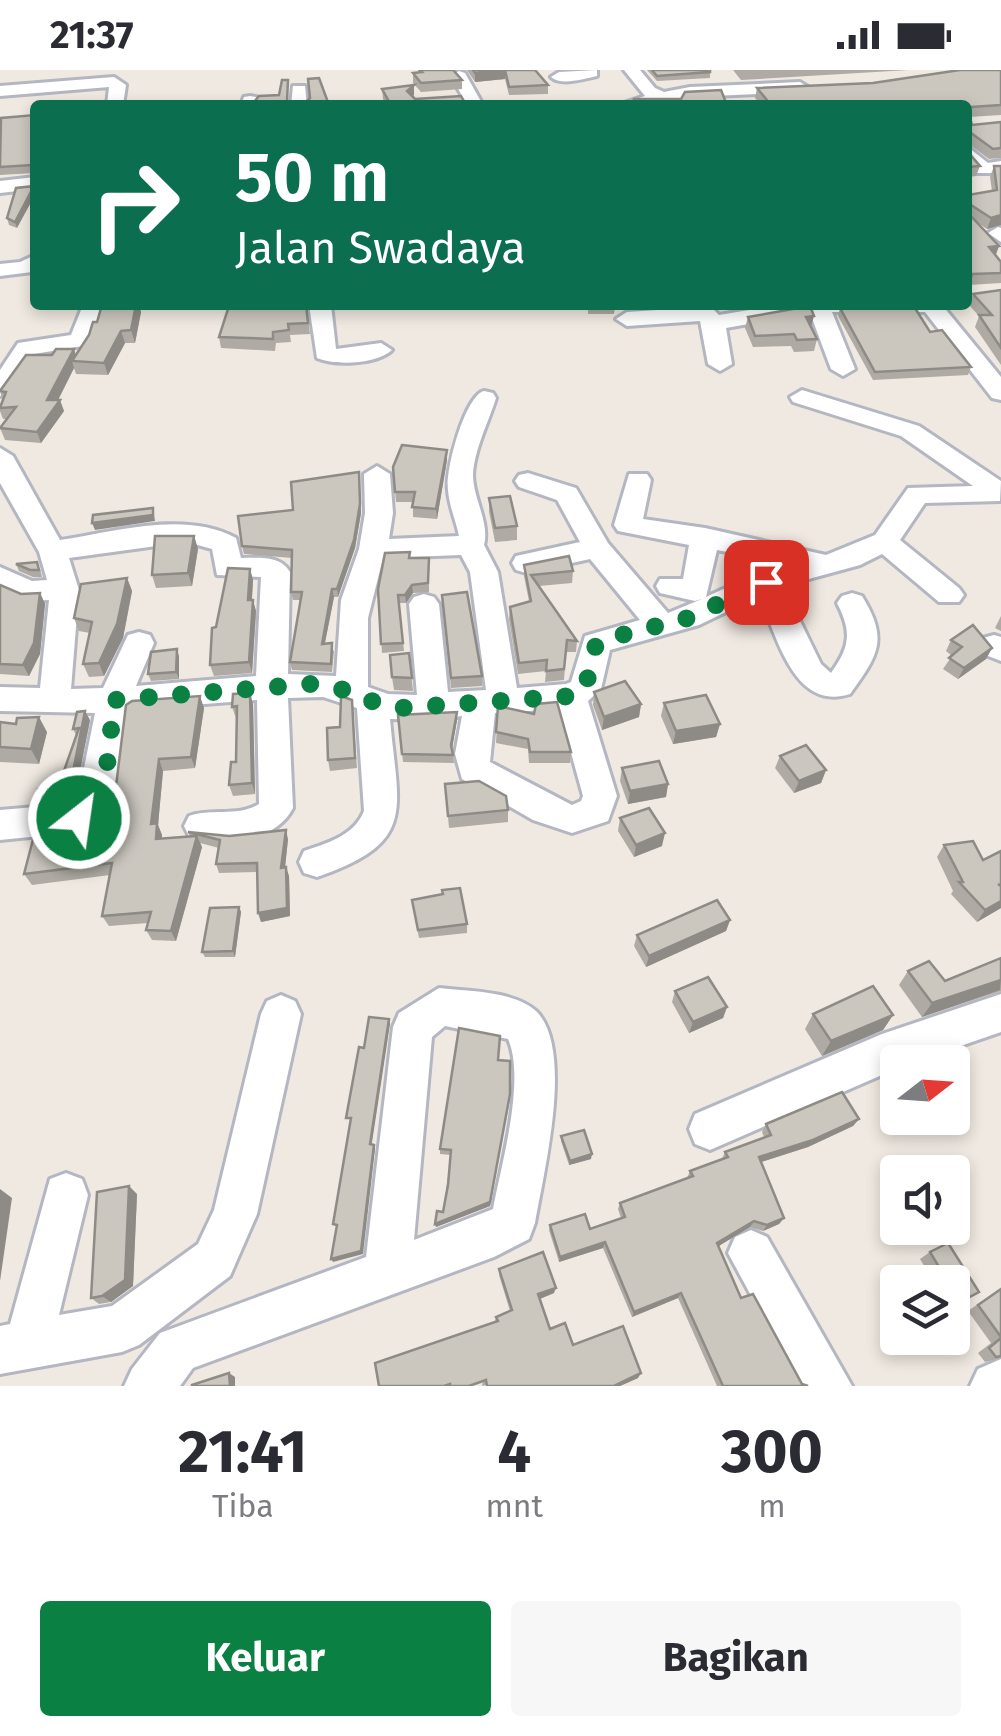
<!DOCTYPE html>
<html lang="id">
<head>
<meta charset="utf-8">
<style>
	body { margin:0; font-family:"Fira Sans",sans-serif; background:#f7f7f7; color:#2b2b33; height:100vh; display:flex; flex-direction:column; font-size:38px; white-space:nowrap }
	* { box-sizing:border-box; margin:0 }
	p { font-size:32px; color:#7c7c81 }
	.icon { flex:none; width:55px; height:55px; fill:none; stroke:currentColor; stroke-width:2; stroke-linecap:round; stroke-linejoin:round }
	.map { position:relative; height:1316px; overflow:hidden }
	.sheet { display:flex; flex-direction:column; background:#fff; flex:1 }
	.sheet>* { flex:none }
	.hud { position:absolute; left:30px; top:30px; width:942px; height:210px; border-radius:10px; box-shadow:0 5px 15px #0003; background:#0b6e4f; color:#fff; overflow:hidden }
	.needle { width:65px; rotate:73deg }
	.fabs { position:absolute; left:880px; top:975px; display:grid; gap:20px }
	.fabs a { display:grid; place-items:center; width:90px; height:90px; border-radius:10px; background:#fff; box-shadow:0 5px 15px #0003; font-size:50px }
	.pin { position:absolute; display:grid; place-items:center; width:85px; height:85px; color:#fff; margin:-42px; border-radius:20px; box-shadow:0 5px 15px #0006 }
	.me { position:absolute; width:110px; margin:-55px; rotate:30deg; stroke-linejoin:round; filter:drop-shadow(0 0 8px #0008) }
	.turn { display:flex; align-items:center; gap:35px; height:210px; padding:0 40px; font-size:45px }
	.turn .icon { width:130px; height:130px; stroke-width:2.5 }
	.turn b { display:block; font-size:70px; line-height:85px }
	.eta { display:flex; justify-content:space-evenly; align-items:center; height:170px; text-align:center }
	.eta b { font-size:60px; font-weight:700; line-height:70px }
	.action { display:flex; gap:20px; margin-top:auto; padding:20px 40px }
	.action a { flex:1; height:115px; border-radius:10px; background:#0b8043; color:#fff; font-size:40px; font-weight:700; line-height:115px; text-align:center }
	.action a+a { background:#f7f7f7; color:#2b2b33 }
	.status { display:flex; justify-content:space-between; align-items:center; height:70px; padding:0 50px; background:#fff; direction:ltr }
	.status svg { height:28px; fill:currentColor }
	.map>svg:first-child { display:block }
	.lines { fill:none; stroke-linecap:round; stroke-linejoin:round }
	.minor-casing { stroke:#b4b7c1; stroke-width:6 }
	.minor { fill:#fff; fill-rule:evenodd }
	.wall { fill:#afaba4 }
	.shaded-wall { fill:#8e8b86 }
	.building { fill:#cbc7bf; stroke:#8e8b86; stroke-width:2.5 }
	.route { stroke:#0b8043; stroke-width:18; stroke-dasharray:0 32.4 }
</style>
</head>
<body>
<div class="status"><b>21:37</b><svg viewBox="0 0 49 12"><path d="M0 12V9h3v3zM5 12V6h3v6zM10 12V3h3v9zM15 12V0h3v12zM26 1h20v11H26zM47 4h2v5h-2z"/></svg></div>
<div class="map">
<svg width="1001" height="1316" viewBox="0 0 1001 1316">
	<rect width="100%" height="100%" fill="#efe9e1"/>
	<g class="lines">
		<defs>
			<g id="minor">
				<path d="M597,0V6C583,9 561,16 551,7L559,2Z"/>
				<polygon points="624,0 640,0 655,18 664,22 690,17 800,12 808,17 800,22 690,27 680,29 680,35 618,35 645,26"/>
				<polygon points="459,1 465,3 483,35 467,35 451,6"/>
				<polygon points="114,7 126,15 123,35 107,35 109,17 0,26 0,16"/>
				<polygon points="293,16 305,16 307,35 291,35"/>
				<polygon points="250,26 256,27 257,35 241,35 244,27"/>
				<polygon points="968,77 988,93 1001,91 1001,103 977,103 968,92"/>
				<polygon points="35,107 35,119 0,123 0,111"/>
				<polygon points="998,157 1001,158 1001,172 988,163"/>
				<polygon points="35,185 32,202 0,206 0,194 20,192"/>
				<polygon points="83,235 112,235 101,243 89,275 34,284 8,324 0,326 0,300 18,273 71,265"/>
				<path d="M309,235H331L336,279L381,273L392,280C377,294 336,296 317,288Z"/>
				<polygon points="686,235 709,235 719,245 780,235 942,235 1001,307 1001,330 992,328 925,242 832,242 855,299 843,306 831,299 810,243 726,258 732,294 720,301 708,294 700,251 627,256 616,249 627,242 688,238"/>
				<path d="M802,320L919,356L1001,411L1000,431L925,433L900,470L959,518L964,525L959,532H939L882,484L860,495L783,516L821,594L831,603C850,577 852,562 837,533L842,526L852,523L862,526C889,570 878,585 850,624C794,642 777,566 759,526L699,555L610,580L601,619L588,631L617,726L608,751L572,763L533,750L462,709L455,684L462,646L434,650L390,649C398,741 418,772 317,807L304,803L299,792L304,781C327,773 354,766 364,741L357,638L323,627L288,628L293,738C276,772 222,778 189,766L184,756L189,746C211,738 239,747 259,734L257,630L128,640C121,681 124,747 79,762L0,770V740L71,734L78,728L95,643L0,641V617L40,618L49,530L28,531L0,519V497L32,511L47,510L39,482L0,413V378L13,386L60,470C114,462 185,440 236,468L241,488C259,488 280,485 290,502L288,604L336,606L341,530L359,479L365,443L364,404L377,396L390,404L393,443L389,469L459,466C456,451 449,436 448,420C445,400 465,326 484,321L493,323L496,328C489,351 474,380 473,405C473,428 490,453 484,475L498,502L517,618L566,614L571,612L585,566L640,550L590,489L526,503L516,500L512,493L516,486L580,472L557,430L519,417L515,411L519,405L528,403L576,418L608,473L668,543L702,529L695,531L660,523L656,516L660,509H683L689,475L618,461L614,455L629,404H647L651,410L643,449L705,458L826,485L875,465L908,418L973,416L901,366L793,332L790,327ZM171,474H194L212,479L217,505L261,507L256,606L136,616L154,573L150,565L139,562L128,565L103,618L71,619L79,520L69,488ZM717,480L791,494L756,504L706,527ZM461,485L470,502L486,620L448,622L439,534L434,527L424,524L414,527L409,534L417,625L388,624L368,617V548L383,488ZM559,639L583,726L581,731L572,735L490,692L495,643Z"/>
				<polygon points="994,565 1001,567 1001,591 983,584 979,576 983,568"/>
				<path d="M439,918C467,921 514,921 536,941C575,979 543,1105 535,1153L529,1169L494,1187L193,1298L180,1316H124L132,1299L160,1263L366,1187L393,957L399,943ZM445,956L508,969C526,1010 501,1095 493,1139L414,1170L432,967Z"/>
				<polygon points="1001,924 1001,962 914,992 898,992 898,998 710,1080 695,1074 689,1059 695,1044 882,964"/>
				<polygon points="281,925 295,931 301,944 257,1144 230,1206 139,1275 122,1282 0,1304 0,1256 10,1254 50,1109 66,1103 82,1109 88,1125 59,1245 112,1236 198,1174 214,1140 261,944 267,931"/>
				<polygon points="751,1160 767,1167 852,1316 800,1316 728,1183 735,1167"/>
				<polygon points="1001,1289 1001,1316 970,1316 978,1299"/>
			</g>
		</defs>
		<use href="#minor" class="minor-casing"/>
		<use href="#minor" class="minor"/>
	</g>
	<g class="wall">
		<polygon points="418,0 453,0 462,10 462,19 421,22 413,13 413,3 418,3"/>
		<polygon points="467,0 535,0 548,15 548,24 509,25 505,9 475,12"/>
		<polygon points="647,0 710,0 710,8 657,11"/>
		<polygon points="733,0 909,0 741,10"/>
		<polygon points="1001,0 1001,45 969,47 972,55 1001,52 1001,88 989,89 969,74 968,82 980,96 976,106 968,107 968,35 761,35 755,28 757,18 873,13"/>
		<polygon points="382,19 414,25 412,26 415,29 466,35 386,35 383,29"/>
		<polygon points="35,45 34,103 0,105 0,50"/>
		<polygon points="994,96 1001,96 1001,155 987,159 975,151 999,176 996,185 1001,192 1001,213 969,215 968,221 968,125 992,121 990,107"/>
		<polygon points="16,118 17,158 9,155 7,148"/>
		<polygon points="1001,220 1001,295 975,257 979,246 969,235 973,224"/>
		<polygon points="102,235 139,235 141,242 135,273 125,273 108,305 76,304 74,298 58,330 64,341 41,373 5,370 0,358 7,349 3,349 0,341 0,334 2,329 0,321 76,285 97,252"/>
		<polygon points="306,235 310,264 290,265 291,272 276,273 275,281 221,278 219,267"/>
		<polygon points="588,235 615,235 614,244 588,244"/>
		<polygon points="840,238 930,262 971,297 968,305 873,310 838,246"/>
		<polygon points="748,247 811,258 817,269 814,281 794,282 791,276 753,277 745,258"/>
		<polygon points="447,380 447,390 437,449 413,447 413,432 396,432 393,397"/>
		<polygon points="359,402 361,443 355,478 338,527 334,527 325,573 334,581 332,602 292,600 290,592 300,530 293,530 291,522 292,488 244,484 242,476 293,440"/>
		<polygon points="489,428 517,456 517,470 495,472 489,442"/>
		<polygon points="194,466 198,479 192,516 156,518 152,505"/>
		<polygon points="410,482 410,488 429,488 429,522 413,523 406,533 399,533 404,581 382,583 378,519"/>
		<polygon points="16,494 40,499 42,507 33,507 19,501"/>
		<polygon points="524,495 573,501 572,513 539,516 577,571 576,582 566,582 564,610 545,612 546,601 518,604 509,549 510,537 529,531 524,506"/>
		<polygon points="250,499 253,510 252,530 256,541 252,603 214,606 210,595 216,557"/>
		<polygon points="127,508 132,521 123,568 104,606 89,607 83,594 90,563 79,561 74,548"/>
		<polygon points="0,515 21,524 40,523 45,534 40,584 29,606 0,604"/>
		<polygon points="442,525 482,606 482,616 451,618"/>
		<polygon points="1001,546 1001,561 995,558"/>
		<polygon points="951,570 992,578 986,589 958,609 943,599 952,586 946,581"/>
		<polygon points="409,583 413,621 394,620 392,607"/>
		<polygon points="179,586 179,609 151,611 148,604"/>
		<polygon points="594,622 641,634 639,647 602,660 593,635"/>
		<polygon points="664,633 720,654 716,667 673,674 661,646"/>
		<polygon points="253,634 255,724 233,726 229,715 236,692 236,648 232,637"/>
		<polygon points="126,635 204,638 195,698 163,701 158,755 162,765 162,768 190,767 188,762 229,766 288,769 285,797 289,806 290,846 261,852 257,802 219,803 216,794 219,778 200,773 202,777 176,871 152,870 146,860 148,853 109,856 102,846 110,805 32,815 24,804 86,763 85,767 110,765"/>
		<polygon points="498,636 571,682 570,693 529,693 528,679 496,673"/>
		<polygon points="353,641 357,698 330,701 328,690 340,657"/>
		<polygon points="398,645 457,650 452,680 454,693 403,692"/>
		<polygon points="90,650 75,726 69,730 42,733 37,724 58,718 76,665 73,659"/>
		<polygon points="0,652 47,662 39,694 0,692"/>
		<polygon points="780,686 826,700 821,713 794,723 775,698"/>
		<polygon points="622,698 668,714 666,727 628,734 620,711"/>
		<polygon points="445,714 508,740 508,752 449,758"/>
		<polygon points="620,748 662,776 634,787 618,761"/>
		<polygon points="944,775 1001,838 977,852 951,824 953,821 937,787"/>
		<polygon points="412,830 467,854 467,863 419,868"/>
		<polygon points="239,837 241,842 235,887 205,887 202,882"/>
		<polygon points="730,850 726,861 646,897 634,876 637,865"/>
		<polygon points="1001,889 1001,921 922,947 899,915 908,901 945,911"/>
		<polygon points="675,921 727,937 723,948 689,963 672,932"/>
		<polygon points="813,944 893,945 883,960 822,986 805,959"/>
		<polygon points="498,990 510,1024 510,1029 490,1136 436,1157 435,1154 443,1142 451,1085 440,1084 440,1079"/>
		<polygon points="859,1049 853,1056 808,1077 761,1092 784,1148 779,1154 763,1161 750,1157 718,1176 741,1228 802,1314 808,1316 717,1316 678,1228 632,1247 603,1178 559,1192 549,1160 550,1155 590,1159 621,1148 618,1139 620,1133 687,1108 690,1101 722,1089 725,1082 764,1067 762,1062 766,1054"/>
		<polygon points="561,1066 591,1089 569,1095 561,1071"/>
		<polygon points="137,1124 133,1216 111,1232 99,1234 91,1228"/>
		<polygon points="930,1182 979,1222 952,1237 952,1212 934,1212 920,1189"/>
		<polygon points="499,1199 554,1223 540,1229 550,1259 573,1275 638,1308 620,1316 486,1316 486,1315 482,1316 496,1247 510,1241 499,1205"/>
		<polygon points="1001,1218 1001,1288 985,1292 978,1283 991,1273 968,1241"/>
	</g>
	<g class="shaded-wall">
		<polygon points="505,0 505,9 475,12 475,3"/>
		<polygon points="414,15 414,25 407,31 407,21"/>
		<polygon points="34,116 35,125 17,158 15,152"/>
		<polygon points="1001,145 1001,155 987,159 991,148"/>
		<polygon points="999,176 995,186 989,177"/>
		<polygon points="136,235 139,235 141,242 135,273 131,260"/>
		<polygon points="718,235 747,235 718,238"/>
		<polygon points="814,246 811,257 806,247"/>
		<polygon points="121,261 125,273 108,305 104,293"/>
		<polygon points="74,279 78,291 72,291 74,298 54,338 60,330 64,341 41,373 37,362 47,330"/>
		<polygon points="447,380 447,390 437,449 436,439"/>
		<polygon points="359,402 361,443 355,478 338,527 337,519"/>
		<polygon points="153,438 155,451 95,460 92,453"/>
		<polygon points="194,466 198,479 192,516 188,503"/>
		<polygon points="250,499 253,510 251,542 248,530"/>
		<polygon points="127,508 132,521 123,568 104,606 99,593"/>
		<polygon points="412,515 413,523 406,533 405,525"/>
		<polygon points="332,519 334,527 323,582 322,574"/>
		<polygon points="40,523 45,534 40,584 29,606 23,595"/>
		<polygon points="253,530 256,541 252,603 249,592"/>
		<polygon points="992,578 986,589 958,609 964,598"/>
		<polygon points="177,579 179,586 179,609 176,602"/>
		<polygon points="250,623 253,634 255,724 252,713"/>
		<polygon points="200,626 204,638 195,698 191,687"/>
		<polygon points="641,634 639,647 602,660 604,647"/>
		<polygon points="85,641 90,650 75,726 69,730 65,722"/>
		<polygon points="457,642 457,650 451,683 451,675"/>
		<polygon points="39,647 47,662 39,694 31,679"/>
		<polygon points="720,654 716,667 673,674 676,661"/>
		<polygon points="159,689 163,701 158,755 162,765 161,780 151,754"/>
		<polygon points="826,700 821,713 794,723 799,711"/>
		<polygon points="668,714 666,727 628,734 630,721"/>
		<polygon points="80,751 86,763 85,779 78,767"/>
		<polygon points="286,760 288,769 284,807 281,798"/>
		<polygon points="665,763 662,776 634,787 636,775"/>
		<polygon points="197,766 202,777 176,871 171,861"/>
		<polygon points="286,797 289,806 290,846 261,852 258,843"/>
		<polygon points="1001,831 1001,838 977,852 985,840"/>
		<polygon points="239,837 241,842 235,887 233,881"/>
		<polygon points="730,850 726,861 646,897 649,886"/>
		<polygon points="1001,910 1000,920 922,947 932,933"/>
		<polygon points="727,937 723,948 689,963 693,952"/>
		<polygon points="893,945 883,960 822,986 831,971"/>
		<polygon points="389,949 390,954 371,1079 370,1074"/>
		<polygon points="510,1024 490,1136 436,1157 435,1154"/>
		<polygon points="859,1049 853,1056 808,1077 755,1094 759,1087"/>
		<polygon points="374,1075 375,1079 363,1184 333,1192 331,1189"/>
		<polygon points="592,1084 591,1089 569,1095 570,1091"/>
		<polygon points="129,1116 137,1124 133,1216 111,1232 102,1226"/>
		<polygon points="0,1119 12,1128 0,1211"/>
		<polygon points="784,1148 779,1154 763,1161 767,1155"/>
		<polygon points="754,1151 750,1157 714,1179 717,1173"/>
		<polygon points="605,1172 603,1178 559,1192 560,1187"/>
		<polygon points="556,1218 554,1223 537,1230 538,1224"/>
		<polygon points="681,1223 678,1228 632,1247 634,1242"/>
		<polygon points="229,1303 235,1307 235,1316 230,1316"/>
		<polygon points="641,1303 638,1308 620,1316 614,1316"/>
	</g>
	<g class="building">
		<polygon points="420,0 453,0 462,10 421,13 413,3 422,2"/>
		<polygon points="473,0 535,0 548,15 509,17 505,0 475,3"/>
		<polygon points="652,0 710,0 710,2 657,6"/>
		<polygon points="960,0 1001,0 1001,35 971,37 968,41 968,35 771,35 757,18 873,13"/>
		<polygon points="319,8 329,35 254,35 254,32 259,26 279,25 282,10 288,10 287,31 306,32 310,28 308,9"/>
		<polygon points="414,15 407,21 415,29 461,26 466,35 391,35 382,19"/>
		<polygon points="721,20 727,35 645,35 633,29 681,29 685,22"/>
		<polygon points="968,41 972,55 1001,52 1001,78 993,79 971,63 968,82 980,96 968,97"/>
		<polygon points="35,45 35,106 32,95 0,97 1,48"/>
		<polygon points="994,96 1001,96 1001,145 991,148 968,133 968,125 997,120"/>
		<polygon points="34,116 15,152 7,148 16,118"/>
		<polygon points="968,143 999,176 989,177 1001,192 1001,203 972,204 968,218"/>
		<polygon points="1001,220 1001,278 979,245 992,245 973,224"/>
		<polygon points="102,235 136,235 131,260 121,261 104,293 72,291 89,265 93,252 97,252"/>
		<polygon points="227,235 306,235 308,253 288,254 289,260 273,262 273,269 219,267 228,239"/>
		<polygon points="810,236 814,246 806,247 817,269 797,270 794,264 755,266 748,247"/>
		<polygon points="840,238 915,238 930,262 942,260 971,297 875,302"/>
		<polygon points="56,279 74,279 47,330 60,330 37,362 0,358 16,337 0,338 6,322 0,321 26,285 52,285"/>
		<polygon points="402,375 447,380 436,439 412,437 415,422 395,422 393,397"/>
		<polygon points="359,402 360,434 354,470 337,519 332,519 322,574 332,573 331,594 290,592 302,522 291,522 292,480 242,476 238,446 293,440 291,412"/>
		<polygon points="510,426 517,456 495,458 489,428"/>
		<polygon points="153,438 153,445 92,453 93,445"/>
		<polygon points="155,466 194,466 188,503 152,505"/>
		<polygon points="410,482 409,488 429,488 428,513 412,515 405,525 398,525 403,573 381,574 378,519 385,483"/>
		<polygon points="569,486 573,501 531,505 577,571 567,570 564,599 546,601 547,590 519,593 510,537 531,531 524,495"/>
		<polygon points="37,492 39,500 30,500 16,494"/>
		<polygon points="228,498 250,499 248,530 253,530 249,592 210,595 212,558 216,557"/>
		<polygon points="127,508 117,554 99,593 83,594 92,552 74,548 81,514"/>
		<polygon points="0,515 21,524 40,523 34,573 23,595 0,594"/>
		<polygon points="467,522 482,606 451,608 442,525"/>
		<polygon points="973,555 992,578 964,598 949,588 962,577 951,570"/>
		<polygon points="177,579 176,602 148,604 151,582"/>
		<polygon points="409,583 412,608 392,607 390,585"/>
		<polygon points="625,611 641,634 604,647 594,622"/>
		<polygon points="250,623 252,713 229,715 231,692 236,692 237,636 232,637 233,624"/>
		<polygon points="706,625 720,654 676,661 664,633"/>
		<polygon points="200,626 191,687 159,689 151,754 157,753 156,769 197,766 171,861 146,860 151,842 102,846 112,793 24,804 36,758 80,751 78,767 110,765 126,635 132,631"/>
		<polygon points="341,626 352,630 355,688 328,690 327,658 340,657"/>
		<polygon points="557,632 571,682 530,682 528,669 496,662 498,636 534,644 536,634"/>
		<polygon points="85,641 70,717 65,722 37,724 38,719 58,718 79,658 73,659 77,642"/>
		<polygon points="457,642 451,675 453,685 402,684 398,645"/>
		<polygon points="39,647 31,679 0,677 0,652 16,654 17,648"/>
		<polygon points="806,675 826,700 799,711 780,686"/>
		<polygon points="659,691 668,714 630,721 622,698"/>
		<polygon points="479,711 506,726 508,740 448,746 445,714"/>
		<polygon points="649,738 665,763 636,775 620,748"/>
		<polygon points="286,760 281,798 286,797 287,838 258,843 257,793 216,794 220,770 188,762 229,766"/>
		<polygon points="973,771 983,790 1001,781 1001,814 998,815 1001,815 1001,831 985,840 959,812 963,812 944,775"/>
		<polygon points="460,818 467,854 418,860 412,830 443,824 442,820"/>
		<polygon points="717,830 730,850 649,886 637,865"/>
		<polygon points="239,837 233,881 202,882 210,838"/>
		<polygon points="1001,888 1001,910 932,933 908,901 929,891 945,911"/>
		<polygon points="708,907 727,937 693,952 675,921"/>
		<polygon points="873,916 893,945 831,971 813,944"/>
		<polygon points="369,947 389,949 370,1074 374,1075 361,1181 331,1189 337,1155 333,1154 351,1048 346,1048 359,977 364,978"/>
		<polygon points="459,958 500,966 498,990 510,991 510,1024 490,1132 435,1154 437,1141 443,1142 448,1115 451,1080 440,1079"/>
		<polygon points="842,1022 859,1049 813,1070 759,1087 784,1148 767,1155 754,1151 717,1173 741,1228 753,1224 802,1314 808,1316 723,1316 681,1223 634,1242 605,1172 560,1187 550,1155 585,1144 590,1159 625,1147 620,1133 693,1106 690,1101 728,1087 725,1082 771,1065 766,1054"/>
		<polygon points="584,1060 592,1084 570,1091 561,1066"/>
		<polygon points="129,1116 125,1210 102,1226 91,1228 97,1122"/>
		<polygon points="948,1173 979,1222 960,1232 952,1220 952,1212 948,1212 930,1182"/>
		<polygon points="543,1182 556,1218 538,1224 550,1259 565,1253 573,1275 623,1256 641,1303 614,1316 487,1316 486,1310 469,1316 450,1316 450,1314 444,1316 379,1316 375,1293 498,1251 496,1247 512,1240 499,1199"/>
		<polygon points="1001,1219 1001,1267 978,1235"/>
		<polygon points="1001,1268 1001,1286 996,1287 989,1278"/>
		<polygon points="229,1303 230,1316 192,1316 192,1315"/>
	</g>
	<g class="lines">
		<path class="route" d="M79,748C112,729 109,663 114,630L310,614C347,614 367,635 400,638L571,626L585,619L596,574L602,570L688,548L766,512"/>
	</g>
</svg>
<div class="fabs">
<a><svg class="needle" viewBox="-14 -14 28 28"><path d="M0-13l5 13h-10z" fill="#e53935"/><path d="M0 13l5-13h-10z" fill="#7c7c81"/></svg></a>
<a><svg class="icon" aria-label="sound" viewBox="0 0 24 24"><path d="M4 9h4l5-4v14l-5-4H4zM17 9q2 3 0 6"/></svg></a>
<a><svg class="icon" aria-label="layers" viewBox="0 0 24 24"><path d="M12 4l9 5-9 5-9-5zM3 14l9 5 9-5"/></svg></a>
</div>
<div class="pin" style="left:766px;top:512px;background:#d93025"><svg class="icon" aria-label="arrive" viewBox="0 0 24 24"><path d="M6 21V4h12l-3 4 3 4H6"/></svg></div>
<svg class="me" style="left:79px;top:748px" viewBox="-20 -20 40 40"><circle r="17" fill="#0b8043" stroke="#fff" stroke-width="3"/><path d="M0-11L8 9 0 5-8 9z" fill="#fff"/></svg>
<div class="hud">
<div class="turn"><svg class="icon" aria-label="right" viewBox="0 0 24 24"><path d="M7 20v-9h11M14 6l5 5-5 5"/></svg><div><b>50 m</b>Jalan Swadaya</div></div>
</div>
</div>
<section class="sheet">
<div class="eta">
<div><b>21:41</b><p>Tiba</p></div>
<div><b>4</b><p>mnt</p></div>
<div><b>300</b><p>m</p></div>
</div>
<div class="action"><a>Keluar</a><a>Bagikan</a></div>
</section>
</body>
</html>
